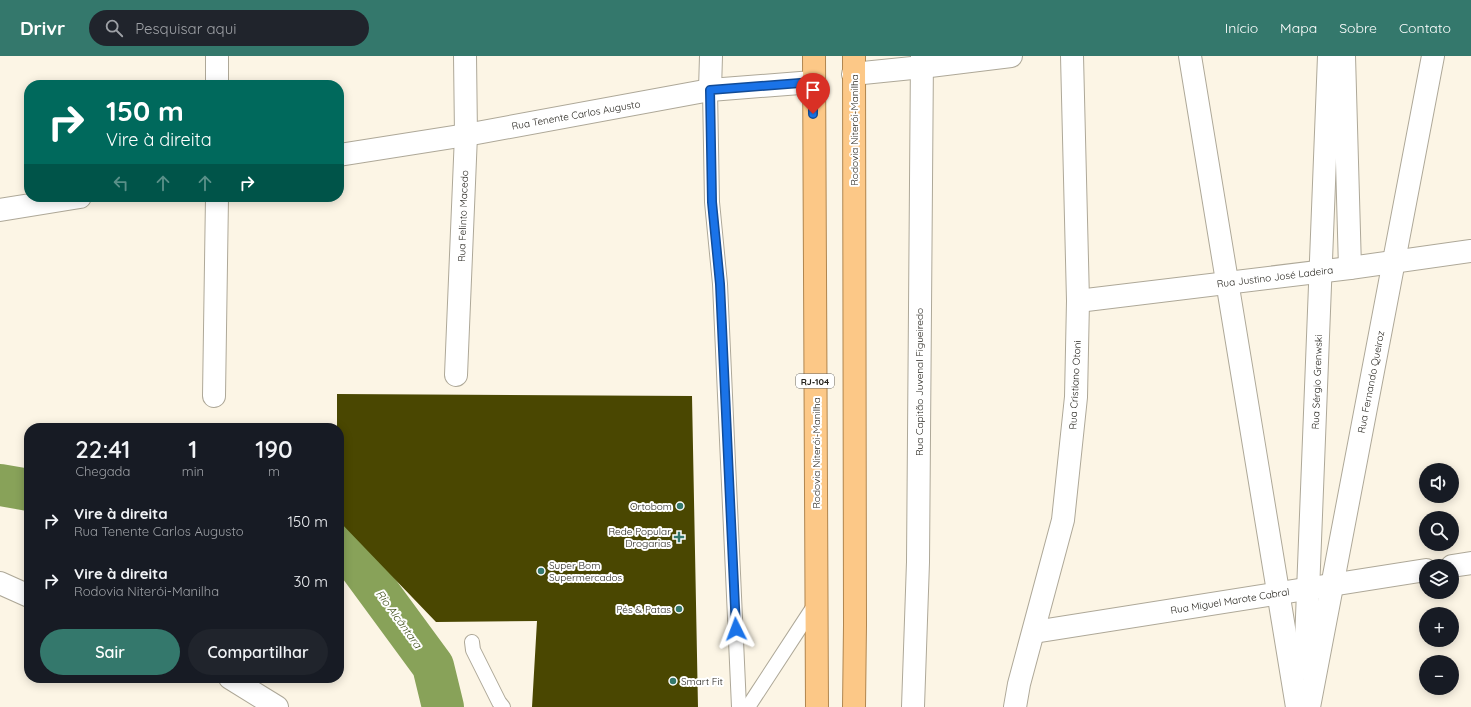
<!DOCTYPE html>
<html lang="pt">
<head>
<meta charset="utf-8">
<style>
	body { margin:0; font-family:Quicksand,sans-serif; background:#20242c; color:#f1f3f6; height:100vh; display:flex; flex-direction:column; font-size:15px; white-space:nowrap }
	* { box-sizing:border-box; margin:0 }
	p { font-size:13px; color:#9ea1a6 }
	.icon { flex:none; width:22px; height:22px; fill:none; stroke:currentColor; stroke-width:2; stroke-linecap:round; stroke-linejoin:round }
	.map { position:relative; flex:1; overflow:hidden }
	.details { position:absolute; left:24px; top:367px; width:320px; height:260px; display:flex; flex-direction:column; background:#171b24; border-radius:16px; box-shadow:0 2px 10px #0003 }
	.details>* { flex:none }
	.hud { position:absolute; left:24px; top:24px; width:320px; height:122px; border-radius:16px; box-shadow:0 2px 10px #0003; background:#00695c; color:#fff; overflow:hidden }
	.fabs { position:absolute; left:1419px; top:407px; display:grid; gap:8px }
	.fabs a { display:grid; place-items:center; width:40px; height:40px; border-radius:50%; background:#171b24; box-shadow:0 2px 10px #0003; font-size:20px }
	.pin { position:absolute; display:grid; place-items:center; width:34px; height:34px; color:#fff; margin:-41px -17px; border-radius:50% 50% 50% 0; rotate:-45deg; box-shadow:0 0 4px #0007 }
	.pin .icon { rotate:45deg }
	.me { position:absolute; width:44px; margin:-22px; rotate:357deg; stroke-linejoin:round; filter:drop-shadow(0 0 3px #0008) }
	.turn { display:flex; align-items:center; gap:14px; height:84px; padding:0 16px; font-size:18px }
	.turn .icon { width:52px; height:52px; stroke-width:2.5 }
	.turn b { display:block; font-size:28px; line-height:34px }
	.lanes { display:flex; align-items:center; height:38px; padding:0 16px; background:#0003; justify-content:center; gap:20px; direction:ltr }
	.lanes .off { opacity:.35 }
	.eta { display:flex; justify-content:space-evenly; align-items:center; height:68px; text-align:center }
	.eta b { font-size:24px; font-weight:600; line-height:28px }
	.button { display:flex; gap:8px; margin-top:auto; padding:8px 16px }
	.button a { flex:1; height:46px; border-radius:24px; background:#34786c; color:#fff; font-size:16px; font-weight:600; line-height:46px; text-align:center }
	.button a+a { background:#20242c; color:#f1f3f6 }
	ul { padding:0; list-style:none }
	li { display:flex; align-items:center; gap:12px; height:60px; padding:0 16px }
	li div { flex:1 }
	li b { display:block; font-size:15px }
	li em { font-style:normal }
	header { display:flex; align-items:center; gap:24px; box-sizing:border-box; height:56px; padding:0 20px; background:#34786c; color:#fff }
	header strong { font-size:19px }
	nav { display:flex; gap:22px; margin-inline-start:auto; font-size:14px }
	.search { width:280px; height:36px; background:#20242c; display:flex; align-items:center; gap:10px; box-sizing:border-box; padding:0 14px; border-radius:22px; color:#9ea1a6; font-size:15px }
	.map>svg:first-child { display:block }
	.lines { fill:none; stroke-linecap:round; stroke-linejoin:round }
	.river { stroke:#88a259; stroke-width:42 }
	.building { fill:#4a4701 }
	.service-casing { stroke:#aea898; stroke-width:16 }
	.minor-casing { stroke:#aea898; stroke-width:24 }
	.trunk-casing { stroke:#b1864f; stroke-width:24 }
	.service { stroke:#fff; stroke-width:14 }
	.minor { stroke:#fff; stroke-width:22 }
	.trunk { stroke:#fcc887; stroke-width:22 }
	.route-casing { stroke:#114b97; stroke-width:10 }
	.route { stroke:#1a73e8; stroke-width:7 }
	.poi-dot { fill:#34786c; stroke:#fff; stroke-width:1.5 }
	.labels { text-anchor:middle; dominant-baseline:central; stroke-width:4; stroke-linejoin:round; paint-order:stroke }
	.shield { fill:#fff; stroke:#686662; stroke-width:1 }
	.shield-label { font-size:9px; font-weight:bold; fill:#27251f }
	.street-label { font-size:10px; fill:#27251f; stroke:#fff }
	.poi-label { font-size:10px; fill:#27251f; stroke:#fff; text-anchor:end }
	.water-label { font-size:11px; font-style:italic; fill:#40501c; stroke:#fff }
</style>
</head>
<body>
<header>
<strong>Drivr</strong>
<div class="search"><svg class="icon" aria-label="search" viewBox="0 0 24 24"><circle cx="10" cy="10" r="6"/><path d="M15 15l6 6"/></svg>Pesquisar aqui</div>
<nav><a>Início</a><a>Mapa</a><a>Sobre</a><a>Contato</a></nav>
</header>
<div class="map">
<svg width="1471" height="651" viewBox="0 0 1471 651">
	<rect width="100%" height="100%" fill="#fcf5e5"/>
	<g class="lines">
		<g class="river">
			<polyline points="0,429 29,434"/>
			<polyline points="339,482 433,610 443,651"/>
		</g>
	</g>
	<polygon class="building" points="337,338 692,340 698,651 532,651 537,565 436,566 339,465 339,372 337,372"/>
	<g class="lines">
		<defs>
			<g id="service">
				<polyline points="710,34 712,146 720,228 739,651"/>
				<polyline points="472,586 473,594 499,646 503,651"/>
				<polyline points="748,651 816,547"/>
			</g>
			<g id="minor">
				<polyline points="1190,0 1297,651"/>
				<polyline points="1344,0 1350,212"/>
				<polyline points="853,18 922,11 1011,0"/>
				<polyline points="217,29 217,0"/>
				<polyline points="710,34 711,0"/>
				<polyline points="339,99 466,79 710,34 813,26"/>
				<polyline points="0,154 80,141"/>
				<polyline points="1078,245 1350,212 1471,195"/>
				<polyline points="456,319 466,79 465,0"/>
				<polyline points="214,340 217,141"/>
				<polyline points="1452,510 1471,507"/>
				<polyline points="0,527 29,540"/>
				<polyline points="1034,576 1426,514"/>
				<polyline points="1305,612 1329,0"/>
				<polyline points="230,622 277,651"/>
				<polyline points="913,651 918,506 922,0"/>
				<polyline points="1015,651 1019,628 1063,464 1076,341 1078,245 1072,0"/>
				<polyline points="1309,651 1433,0"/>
			</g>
			<g id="trunk">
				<polyline points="814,0 817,651"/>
				<polyline points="854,651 855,569 854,0"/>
			</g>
		</defs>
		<use href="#service" class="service-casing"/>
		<use href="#minor" class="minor-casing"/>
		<use href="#trunk" class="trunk-casing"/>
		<use href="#service" class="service"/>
		<use href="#minor" class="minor"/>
		<use href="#trunk" class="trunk"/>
	</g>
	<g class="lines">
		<defs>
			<polyline id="route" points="736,573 720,228 712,146 710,34 813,26 813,58"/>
		</defs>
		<use href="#route" class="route-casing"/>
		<use href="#route" class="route"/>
	</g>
	<g class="poi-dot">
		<circle cx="680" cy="450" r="4"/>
		<path d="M677 475h4v4h4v4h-4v4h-4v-4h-4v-4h4z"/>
		<circle cx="541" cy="515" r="4"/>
		<circle cx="679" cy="553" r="4"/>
		<circle cx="673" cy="625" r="4"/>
	</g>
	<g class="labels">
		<rect class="shield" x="796" y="318" width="38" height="14" rx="3"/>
		<g class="shield-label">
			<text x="815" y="325">RJ-104</text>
		</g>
		<g class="street-label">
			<text transform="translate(576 59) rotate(-10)">Rua Tenente Carlos Augusto</text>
			<text transform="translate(854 74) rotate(-90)">Rodovia Niterói-Manilha</text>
			<text transform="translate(463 160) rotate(-88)">Rua Felinto Macedo</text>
			<text transform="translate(1275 221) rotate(-7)">Rua Justino José Ladeira</text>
			<text transform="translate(919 326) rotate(-90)">Rua Capitão Juvenal Figueiredo</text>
			<text transform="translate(1317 326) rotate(-88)">Rua Sérgio Grenwski</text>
			<text transform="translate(1371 326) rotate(-79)">Rua Fernando Queiroz</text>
			<text transform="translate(1075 329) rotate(-87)">Rua Cristiano Otoni</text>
			<text transform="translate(816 397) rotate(-90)">Rodovia Niterói-Manilha</text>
			<text transform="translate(1230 545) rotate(-9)">Rua Miguel Marote Cabral</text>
		</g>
		<g class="poi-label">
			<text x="672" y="450">Ortobom</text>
			<text x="671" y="475">Rede Popular<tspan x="671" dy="12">Drogarias</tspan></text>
			<text x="549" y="509" text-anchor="start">Super Bom<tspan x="549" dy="12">Supermercados</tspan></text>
			<text x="671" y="553">Pés &amp; Patas</text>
			<text x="681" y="625" text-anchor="start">Smart Fit</text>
		</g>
		<g class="water-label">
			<text transform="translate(399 563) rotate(54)">Rio Alcântara</text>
		</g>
	</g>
</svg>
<div class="fabs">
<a><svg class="icon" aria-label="sound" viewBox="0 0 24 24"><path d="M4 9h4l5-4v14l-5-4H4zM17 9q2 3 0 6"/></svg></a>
<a><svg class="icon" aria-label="search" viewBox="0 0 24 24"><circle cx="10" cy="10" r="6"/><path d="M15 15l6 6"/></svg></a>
<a><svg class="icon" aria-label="layers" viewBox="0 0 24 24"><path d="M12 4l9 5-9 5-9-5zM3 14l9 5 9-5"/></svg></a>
<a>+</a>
<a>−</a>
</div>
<div class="pin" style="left:813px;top:58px;background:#d93025"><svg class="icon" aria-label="arrive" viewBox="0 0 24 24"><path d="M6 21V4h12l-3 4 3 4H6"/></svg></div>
<svg class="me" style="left:736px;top:573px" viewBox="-20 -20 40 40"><path d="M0-17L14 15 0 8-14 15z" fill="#1a73e8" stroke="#fff" stroke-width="4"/></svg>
<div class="hud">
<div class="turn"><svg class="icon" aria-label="right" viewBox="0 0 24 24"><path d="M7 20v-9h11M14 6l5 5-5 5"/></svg><div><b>150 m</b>Vire à direita</div></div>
<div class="lanes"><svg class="icon off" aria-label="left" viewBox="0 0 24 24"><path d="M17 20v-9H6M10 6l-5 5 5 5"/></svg><svg class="icon off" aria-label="ahead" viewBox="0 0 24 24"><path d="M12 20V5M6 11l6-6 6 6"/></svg><svg class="icon off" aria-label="ahead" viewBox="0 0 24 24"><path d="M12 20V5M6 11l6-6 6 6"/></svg><svg class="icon" aria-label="right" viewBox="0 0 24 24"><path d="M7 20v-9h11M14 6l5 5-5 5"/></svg></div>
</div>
<section class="details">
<div class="eta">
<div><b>22:41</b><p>Chegada</p></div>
<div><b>1</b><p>min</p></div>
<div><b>190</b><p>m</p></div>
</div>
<ul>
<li><svg class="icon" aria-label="right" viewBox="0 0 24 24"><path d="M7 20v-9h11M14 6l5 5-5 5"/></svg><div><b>Vire à direita</b><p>Rua Tenente Carlos Augusto</p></div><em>150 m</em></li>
<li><svg class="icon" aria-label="right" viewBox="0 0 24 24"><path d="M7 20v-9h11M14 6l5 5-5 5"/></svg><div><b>Vire à direita</b><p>Rodovia Niterói-Manilha</p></div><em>30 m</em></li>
</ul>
<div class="button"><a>Sair</a><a>Compartilhar</a></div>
</section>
</div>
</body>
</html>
